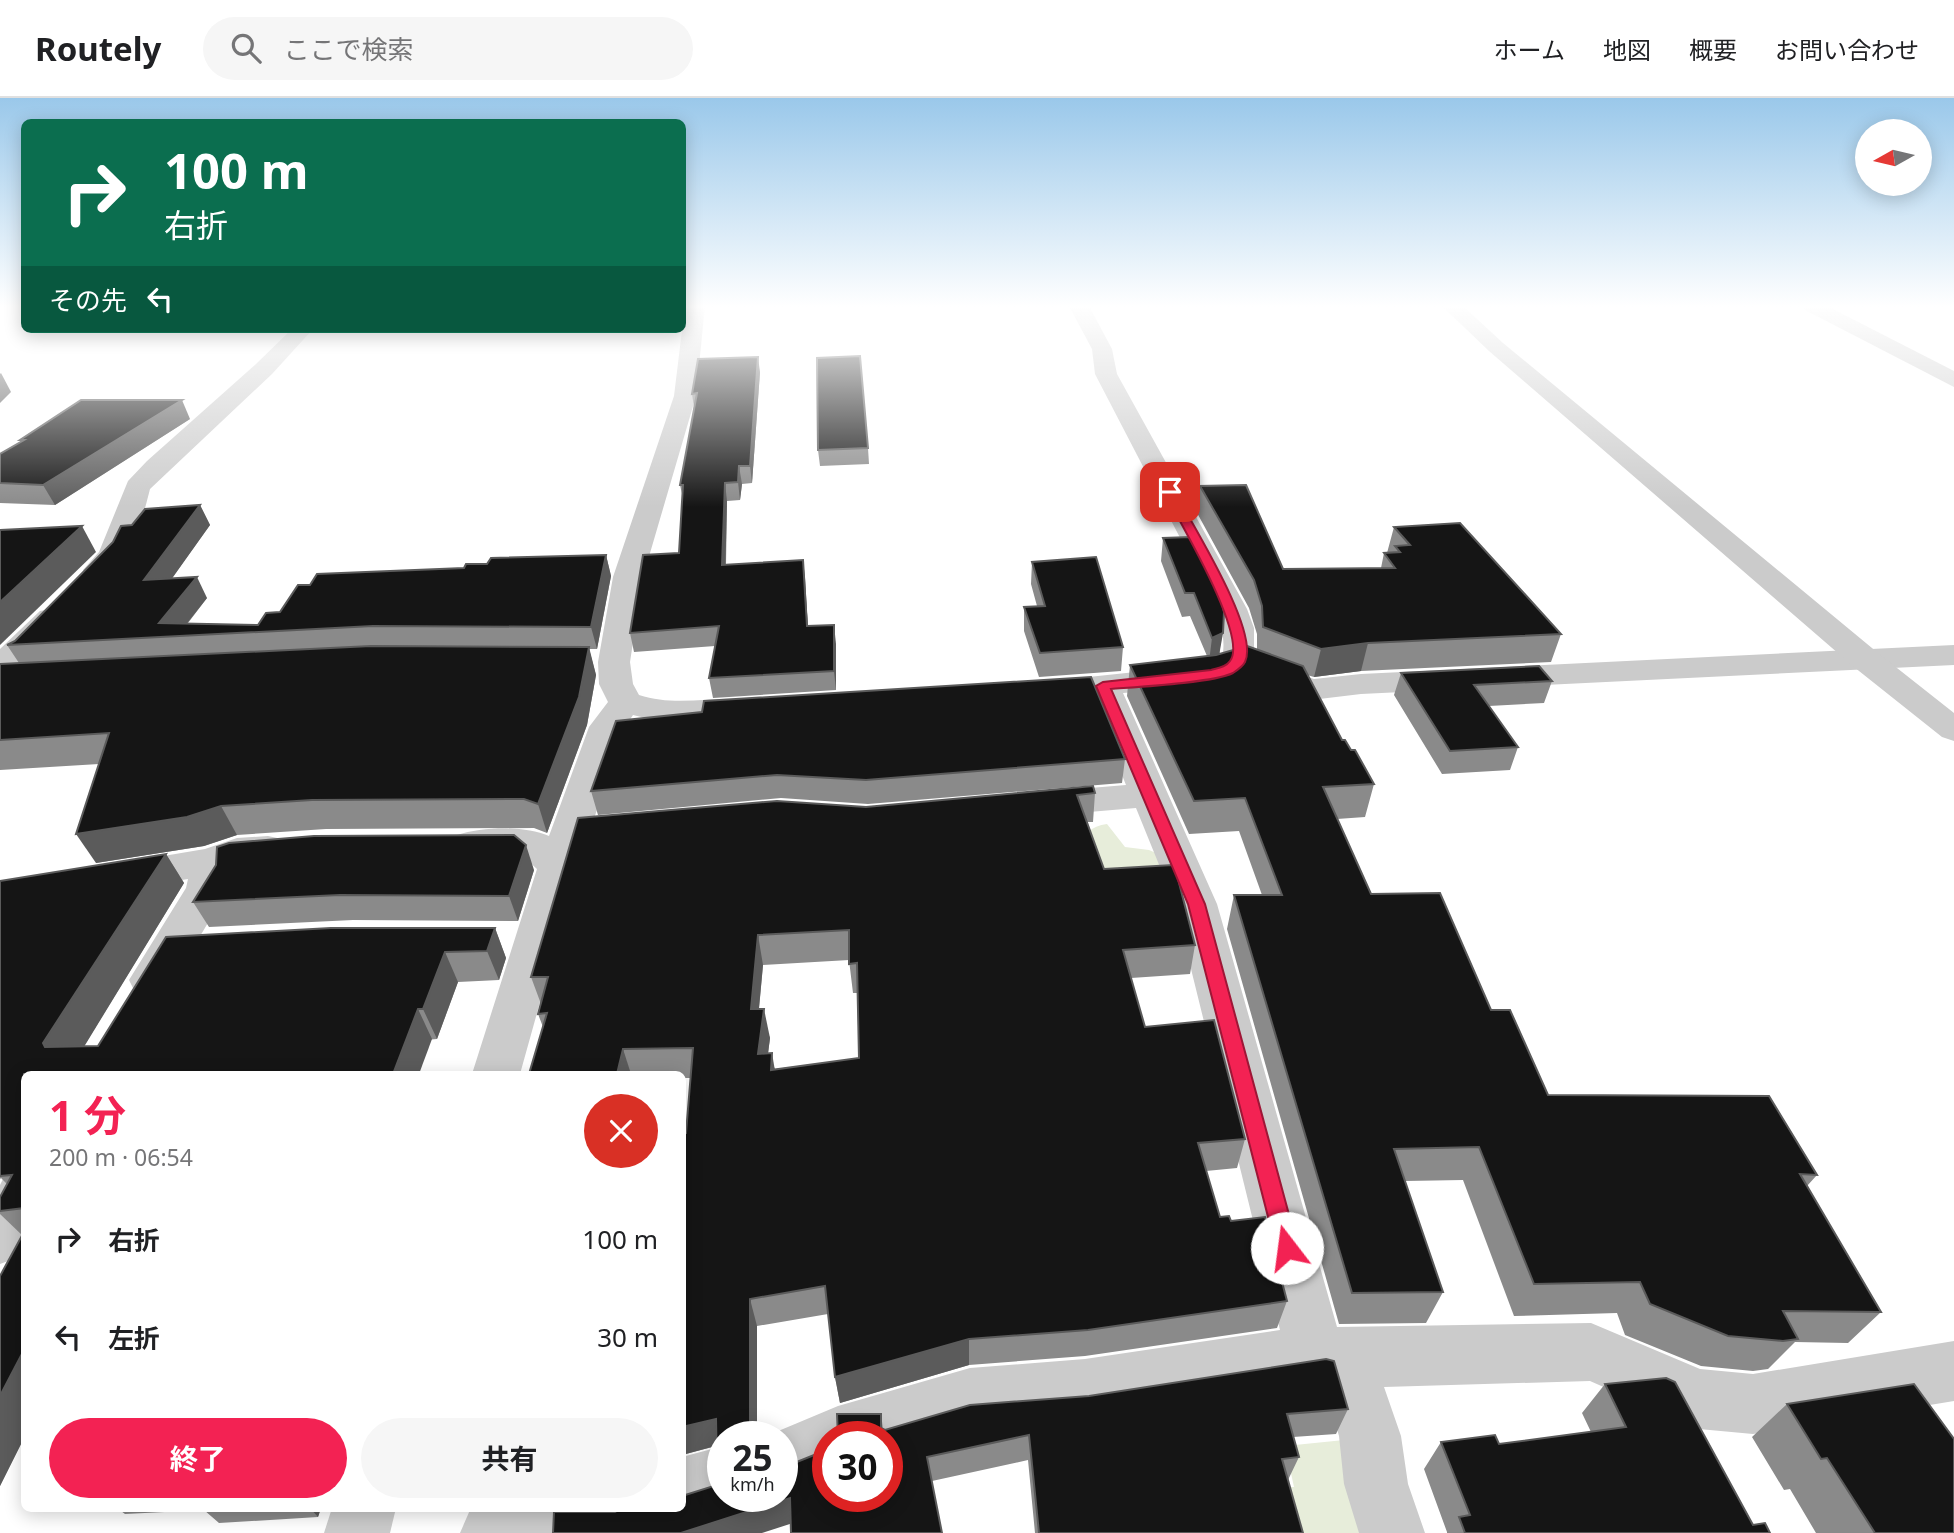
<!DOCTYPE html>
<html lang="ja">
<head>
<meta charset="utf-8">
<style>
	body { margin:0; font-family:"Noto Sans","Noto Sans JP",sans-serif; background:#f6f6f6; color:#202124; height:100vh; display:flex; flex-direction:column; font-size:26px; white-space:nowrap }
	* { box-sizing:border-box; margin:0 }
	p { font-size:23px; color:#757577 }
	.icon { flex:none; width:38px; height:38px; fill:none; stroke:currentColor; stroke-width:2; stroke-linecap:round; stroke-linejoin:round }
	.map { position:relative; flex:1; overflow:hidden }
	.drawer { position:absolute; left:21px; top:973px; width:665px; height:441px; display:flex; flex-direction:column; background:#fff; border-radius:10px; box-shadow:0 4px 18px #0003 }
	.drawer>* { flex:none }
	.banner { position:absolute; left:21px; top:21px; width:665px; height:214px; border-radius:10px; box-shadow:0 4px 18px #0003; background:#0b6e4f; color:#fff; overflow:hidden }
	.needle { width:46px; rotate:262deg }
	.buttons { position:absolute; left:1855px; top:21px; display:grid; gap:14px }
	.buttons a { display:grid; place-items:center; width:77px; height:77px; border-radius:50%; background:#fff; box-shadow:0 4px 18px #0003; font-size:35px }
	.speed { position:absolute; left:707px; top:1323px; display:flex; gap:14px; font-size:35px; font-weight:700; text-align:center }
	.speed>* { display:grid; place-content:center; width:91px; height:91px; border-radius:50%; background:#fff; box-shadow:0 4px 18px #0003; line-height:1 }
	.speed small { font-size:18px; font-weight:400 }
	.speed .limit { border:10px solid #d22; background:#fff; color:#111 }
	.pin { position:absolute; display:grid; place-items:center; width:60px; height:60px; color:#fff; margin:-30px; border-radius:14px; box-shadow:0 4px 10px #0006 }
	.me { position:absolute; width:77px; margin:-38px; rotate:345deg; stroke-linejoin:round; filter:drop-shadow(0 0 5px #0008) }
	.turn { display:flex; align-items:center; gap:24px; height:147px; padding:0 28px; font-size:32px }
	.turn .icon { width:91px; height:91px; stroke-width:2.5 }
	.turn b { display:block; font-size:49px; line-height:60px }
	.then { display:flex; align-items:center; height:66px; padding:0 28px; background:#0003; gap:14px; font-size:26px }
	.round { display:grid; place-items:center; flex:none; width:74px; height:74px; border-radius:37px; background:#f6f6f6 }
	.headline { display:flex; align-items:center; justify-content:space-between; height:119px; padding:0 28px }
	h1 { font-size:42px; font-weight:700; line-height:52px; color:#f32253 }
	.action { display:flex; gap:14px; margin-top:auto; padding:14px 28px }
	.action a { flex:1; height:80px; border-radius:42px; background:#f32253; color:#fff; font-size:28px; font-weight:700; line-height:80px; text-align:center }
	.action a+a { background:#f6f6f6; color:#202124 }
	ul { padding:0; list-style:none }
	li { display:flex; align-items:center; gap:21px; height:98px; padding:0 28px }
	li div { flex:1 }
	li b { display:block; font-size:26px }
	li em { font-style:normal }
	header { display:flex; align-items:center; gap:42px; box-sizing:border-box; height:98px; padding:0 35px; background:#fff; border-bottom:2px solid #e0e0e0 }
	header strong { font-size:33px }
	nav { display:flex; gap:38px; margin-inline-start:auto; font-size:24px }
	.search { width:490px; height:63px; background:#f6f6f6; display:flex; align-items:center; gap:18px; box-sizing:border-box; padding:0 24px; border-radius:38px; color:#757577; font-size:26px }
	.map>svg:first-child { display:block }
	.green { fill:#e7edda }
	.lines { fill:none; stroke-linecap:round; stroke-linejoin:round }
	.minor { fill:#cbcbcb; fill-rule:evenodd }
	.tertiary { fill:#cbcbcb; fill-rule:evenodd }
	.wall { fill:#8a8a8a; fill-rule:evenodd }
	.shaded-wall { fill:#5b5b5b }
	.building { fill:#151515; stroke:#5b5b5b; stroke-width:2; fill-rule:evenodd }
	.route { fill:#f32253; stroke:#9e1636; stroke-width:2 }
</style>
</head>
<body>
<header>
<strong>Routely</strong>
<div class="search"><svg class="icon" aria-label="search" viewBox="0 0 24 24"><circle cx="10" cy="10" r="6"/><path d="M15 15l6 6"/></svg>ここで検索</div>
<nav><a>ホーム</a><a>地図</a><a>概要</a><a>お問い合わせ</a></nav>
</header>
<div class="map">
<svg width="1954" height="1435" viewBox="0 0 1954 1435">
	<rect width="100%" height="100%" fill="#fff"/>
	<g class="green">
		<path d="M1107,726L1125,749L1149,752L1163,758L1166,769L1066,792C1074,766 1075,729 1107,726Z"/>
		<polygon points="1354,1341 1382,1435 1293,1435 1280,1389 1294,1389 1285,1348"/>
	</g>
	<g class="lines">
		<g class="minor">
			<path d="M685,208H705L696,298L643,479L630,564L633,586L639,597C681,611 725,594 765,604L770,611L765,618C724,629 674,628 633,617L625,629L578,768L520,976H472L537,771L524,759H471L457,755L451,746L457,737C483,729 524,727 549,738L589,629L608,604L599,586L598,564L613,479L674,298Z"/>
			<path d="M1069,208H1089L1112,251L1117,276L1247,511L1254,530V564C1234,594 1157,591 1123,595L1217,806L1337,1229L1591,1225L1700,1271L1753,1276L1954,1243V1303L1753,1336L1699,1331L1590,1283L1384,1289L1401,1338L1408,1386L1425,1435H1359L1344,1386L1339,1338L1324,1287L1315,1285L1085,1321L970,1330L887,1355V1339H828V1375L782,1394V1339H764L838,1308L970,1270L1085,1261L1280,1232L1175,806L1136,710L1042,718L1029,715L1023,706L1029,697L1042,694L1126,687L1090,598L1044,602L1032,599L1027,592L1032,585L1211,566L1222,560C1226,543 1221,527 1217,511L1095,276L1092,251Z"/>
			<polygon points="1802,208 1827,208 1954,273 1954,289 1805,212"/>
			<path d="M292,231H313L272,276L150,391C143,419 126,488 88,478L83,472L99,454L128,383L147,363L256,266Z"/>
			<polygon points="51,511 62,513 67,520 62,527 27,563 0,574 0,551 40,513"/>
			<polygon points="1954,547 1954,567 1361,596 1311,602 1254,581 1249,574 1254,567 1266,564 1314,581 1361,576"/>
			<polygon points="268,738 282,741 288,751 282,761 229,772 228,791 167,894 151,899 135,894 129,882 186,790 188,781 124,791 110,787 104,777 110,767 205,751 237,740"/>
			<polygon points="24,1070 24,1148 19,1159 0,1166 0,1087 5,1077"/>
			<polygon points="723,1348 723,1398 747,1398 745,1402 682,1423 659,1414 658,1410 682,1410 682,1359"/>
			<polygon points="332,1410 396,1410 390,1435 324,1435"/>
			<polygon points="473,1410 641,1410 632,1433 627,1435 460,1435 470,1412"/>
		</g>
		<polygon class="tertiary" points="1442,208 1463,208 1503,245 1878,555 1954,615 1954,643 1942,639 1854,569 1489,253"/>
	</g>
	<g class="wall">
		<polygon points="760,274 752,385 742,386 740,402 727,403 726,467 803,462 808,528 836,546 836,592 713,600 709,580 715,548 634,554 630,535 679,455 683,400 680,387 694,309 692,296"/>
		<polygon points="190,321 55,407 0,405 0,356 21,344 20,342"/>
		<polygon points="868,350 869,366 820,368 818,352"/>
		<polygon points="1200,388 1283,471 1381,470 1384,455 1387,455 1394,429 1561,536 1551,564 1361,573 1314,579 1307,577 1342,642 1351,652 1374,686 1365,719 1337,721 1371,796 1491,912 1548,997 1817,1077 1807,1088 1881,1214 1848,1245 1795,1244 1768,1271 1753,1273 1701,1268 1625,1237 1617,1215 1514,1218 1463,1082 1405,1083 1443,1194 1426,1225 1339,1226 1227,831 1234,797 1262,797 1239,733 1189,736 1127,598 1130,567 1207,558 1190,518 1182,519 1161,463 1163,440 1191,439 1220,556 1257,552 1257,536 1249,510 1196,413"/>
		<polygon points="200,407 210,427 172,480 207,500 188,525 258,527 280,514 310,487 464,470 487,466 606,457 611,478 597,551 589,551 596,577 587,627 547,735 534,730 326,731 237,737 204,748 96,765 99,666 0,672 0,566 19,565 7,547 15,543 132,427"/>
		<polygon points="1032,464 1123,549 1121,573 1039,579 1024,533 1024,509 1037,508 1031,486"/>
		<polygon points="1401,575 1552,583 1544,605 1489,608 1518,649 1510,672 1442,676 1394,597"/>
		<polygon points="616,623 1125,661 1122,685 868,706 781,700 598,717 591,693"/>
		<path d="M1095,695L1093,724H1087L1104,771L1195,847L1190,876L1131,880L1145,929L1245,1041L1237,1070L1206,1073L1220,1119L1231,1123L1287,1203L1277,1230L1085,1258L969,1267L840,1305L835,1279L828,1216L757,1228L723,1339V1398H828L838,1339L881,1316L883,1331L885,1332L1348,1311L1336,1336L1293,1339L1299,1359L1288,1382L1303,1435H1035L1028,1362L932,1383L791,1426L615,1414L682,1410L722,1385L717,1371L716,1348L682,1357V1035H686L691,980H682V976H529L543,929L538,916L541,906L531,879L866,709ZM849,862L853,895H857L859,960L775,971L768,956L770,940L759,911L763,867Z"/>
		<polygon points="166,756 184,785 84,948 98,948 495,830 506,860 499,882 458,884 437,941 24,976 24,1340 0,1388 0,1178 23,1138 0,1116 0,1099 7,1086 1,1080 0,1081 0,783"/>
		<polygon points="216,767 534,772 518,823 353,822 209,829 193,804"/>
		<polygon points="1605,1286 1753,1427 1770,1435 1447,1435 1447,1434 1424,1371 1441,1344 1499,1346 1591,1334 1582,1315"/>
		<polygon points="1787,1306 1954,1435 1816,1435 1790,1391 1784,1392 1752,1339"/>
		<polygon points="117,1410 321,1410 318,1419 219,1425 204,1412 125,1416"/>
	</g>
	<g class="shaded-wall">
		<polygon points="758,259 760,274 752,385 750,368"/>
		<polygon points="1,275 11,294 0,305 0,276"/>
		<polygon points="182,302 190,321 55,407 43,387"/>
		<polygon points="739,368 742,386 740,402 738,384"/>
		<polygon points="725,385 727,403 725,486 722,467"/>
		<polygon points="200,407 210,427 156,503 144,482"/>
		<polygon points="82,428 96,454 0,547 0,504"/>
		<polygon points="606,457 611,478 597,551 591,529"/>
		<polygon points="803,462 805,480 809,547 807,528"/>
		<polygon points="197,479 207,500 177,538 159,525"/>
		<polygon points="834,527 836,546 836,592 834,573"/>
		<polygon points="1223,535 1219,558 1209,564 1212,540"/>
		<polygon points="1368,545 1361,573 1314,579 1321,551"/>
		<polygon points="589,549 596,577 587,627 547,735 538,706"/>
		<polygon points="221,708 237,737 204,748 96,765 76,736"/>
		<polygon points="526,747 534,772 518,823 509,798"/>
		<polygon points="166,756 184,785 68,975 45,949 43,945"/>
		<polygon points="495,830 506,860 499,882 487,853"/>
		<polygon points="758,837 763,867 756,941 751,911"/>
		<polygon points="445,854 458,884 437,941 423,911"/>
		<polygon points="418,911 432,941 419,976 393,976"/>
		<polygon points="764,911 770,940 764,986 758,956"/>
		<polygon points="623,951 631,976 617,976"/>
		<polygon points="772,955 777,985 771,972"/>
		<polygon points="750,1201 757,1228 757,1339 750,1339"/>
		<polygon points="969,1241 969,1267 840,1305 835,1279"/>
		<polygon points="24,1252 24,1340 0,1388 0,1298"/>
		<polygon points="716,1321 723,1346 682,1357 682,1329"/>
		<polygon points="790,1400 796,1424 762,1435 681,1435"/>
		<polygon points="310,1410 321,1410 318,1419"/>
	</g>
	<g class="building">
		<polygon points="860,258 868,350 818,352 817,260"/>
		<polygon points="758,259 750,368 739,368 738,384 725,385 722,467 803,462 807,528 834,527 834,573 709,580 719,528 630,535 643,457 679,455 683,387 680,387 697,295 692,296 698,261"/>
		<polygon points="81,302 182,302 43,387 0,385 0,356 24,342 20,342"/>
		<polygon points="1246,387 1283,471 1395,470 1384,455 1400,454 1395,448 1410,447 1394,429 1460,425 1561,536 1368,545 1321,551 1263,529 1262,508 1254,482 1200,388"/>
		<polygon points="200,407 144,482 197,479 159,525 258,527 266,515 280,514 298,487 310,487 317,476 464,470 466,466 487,466 491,460 606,457 591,529 373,528 7,547 15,543 113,444 121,428 132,427 145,411"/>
		<polygon points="82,428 0,504 0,432"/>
		<polygon points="1191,439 1218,489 1224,514 1223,535 1212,540 1194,495 1185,495 1163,440"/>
		<polygon points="1096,459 1123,549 1040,555 1024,509 1045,508 1032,464"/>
		<polygon points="371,548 589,549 579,599 538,706 524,701 312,702 221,708 187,719 76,736 109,635 0,642 0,566"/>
		<polygon points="1247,548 1303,568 1342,642 1345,642 1351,652 1355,652 1374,686 1323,689 1371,796 1440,795 1491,912 1510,912 1548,997 1769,998 1817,1077 1800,1076 1881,1214 1783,1213 1798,1241 1783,1243 1728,1238 1650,1206 1640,1184 1534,1186 1479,1049 1394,1051 1443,1194 1352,1195 1234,797 1282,797 1245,700 1194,703 1130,567 1216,557"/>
		<polygon points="1539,568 1552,583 1474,587 1518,649 1450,653 1401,575"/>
		<polygon points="1091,579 1125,661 866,682 777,677 591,693 616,623 702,614 704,603"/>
		<path d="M1093,688L1095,695L1077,697L1104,771L1173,767L1177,777L1195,847L1123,852L1145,929L1214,922L1245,1041L1198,1045L1220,1119L1229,1118L1231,1123L1265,1119L1287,1203L1088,1232L969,1241L835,1279L825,1188L750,1201V1339H723V1371H717L716,1321L682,1329V1035H686L693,950L623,951L617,976H529L547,915L538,916L548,879H531L578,720L777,703L866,709ZM849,832V866L857,865L859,960L771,972L772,955L758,956L764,911H751L758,837Z"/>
		<polygon points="514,737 526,747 509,798 340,797 193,804 216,767 217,749 229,745 314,738"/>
		<polygon points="166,756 43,945 45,949 98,948 166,839 331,830 495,830 487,853 445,854 423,911 418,911 393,976 24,976 24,1110 0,1113 0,1099 12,1077 0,1078 0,783"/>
		<polygon points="24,1134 24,1252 0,1298 0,1178"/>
		<polygon points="1326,1261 1334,1263 1348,1311 1287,1316 1299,1359 1282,1361 1303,1435 1039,1435 1029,1337 927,1359 942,1435 791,1435 790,1400 681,1435 553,1435 554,1414 615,1414 622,1410 682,1410 682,1398 723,1385 723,1398 782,1398 782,1370 824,1353 825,1342 828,1342 828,1398 887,1398 887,1339 838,1339 837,1316 881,1316 881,1330 885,1332 970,1307 1089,1298"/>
		<polygon points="1666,1280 1675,1284 1753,1427 1765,1425 1770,1435 1465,1435 1459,1419 1470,1417 1441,1344 1495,1337 1499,1346 1626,1329 1605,1286"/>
		<polygon points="1914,1286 1954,1341 1954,1435 1875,1435 1827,1360 1821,1361 1787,1306"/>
	</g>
	<linearGradient id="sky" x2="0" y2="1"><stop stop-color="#9ac8ea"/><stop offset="0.51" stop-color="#fff"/><stop offset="1" stop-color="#fff" stop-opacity="0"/></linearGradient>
	<rect width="1954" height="409" fill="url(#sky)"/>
	<path class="route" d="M1166,392L1175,394C1191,425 1260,533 1245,564C1243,568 1236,573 1233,575C1213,585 1137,589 1111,591L1205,806L1298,1150L1295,1158L1287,1161L1279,1158L1276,1150L1188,806L1096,588L1103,584L1211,572C1218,570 1226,569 1230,563C1249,539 1178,421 1164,394Z"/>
</svg>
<div class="buttons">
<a><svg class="needle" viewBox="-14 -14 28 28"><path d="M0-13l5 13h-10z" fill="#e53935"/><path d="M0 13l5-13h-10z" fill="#757577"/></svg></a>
</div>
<div class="speed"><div>25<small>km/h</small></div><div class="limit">30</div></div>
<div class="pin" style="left:1170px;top:394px;background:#d93025"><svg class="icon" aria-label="arrive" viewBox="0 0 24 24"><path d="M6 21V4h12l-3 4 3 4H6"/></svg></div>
<svg class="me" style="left:1287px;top:1150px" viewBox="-20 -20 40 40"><circle r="19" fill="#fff"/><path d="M0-13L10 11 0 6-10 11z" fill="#f32253"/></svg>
<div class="banner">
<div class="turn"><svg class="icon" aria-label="right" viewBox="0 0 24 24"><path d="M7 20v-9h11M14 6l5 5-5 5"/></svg><div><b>100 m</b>右折</div></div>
<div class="then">その先<svg class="icon" aria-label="left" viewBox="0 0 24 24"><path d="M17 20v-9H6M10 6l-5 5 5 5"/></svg></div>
</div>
<section class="drawer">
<div class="headline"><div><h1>1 分</h1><p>200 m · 06:54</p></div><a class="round" style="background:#d93025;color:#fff"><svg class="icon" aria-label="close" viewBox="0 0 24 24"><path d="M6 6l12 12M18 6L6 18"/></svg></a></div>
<ul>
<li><svg class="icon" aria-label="right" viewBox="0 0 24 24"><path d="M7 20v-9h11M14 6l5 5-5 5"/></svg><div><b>右折</b></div><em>100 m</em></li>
<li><svg class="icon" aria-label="left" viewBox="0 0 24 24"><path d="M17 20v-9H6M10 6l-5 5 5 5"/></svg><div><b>左折</b></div><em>30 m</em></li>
</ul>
<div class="action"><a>終了</a><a>共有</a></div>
</section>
</div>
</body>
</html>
